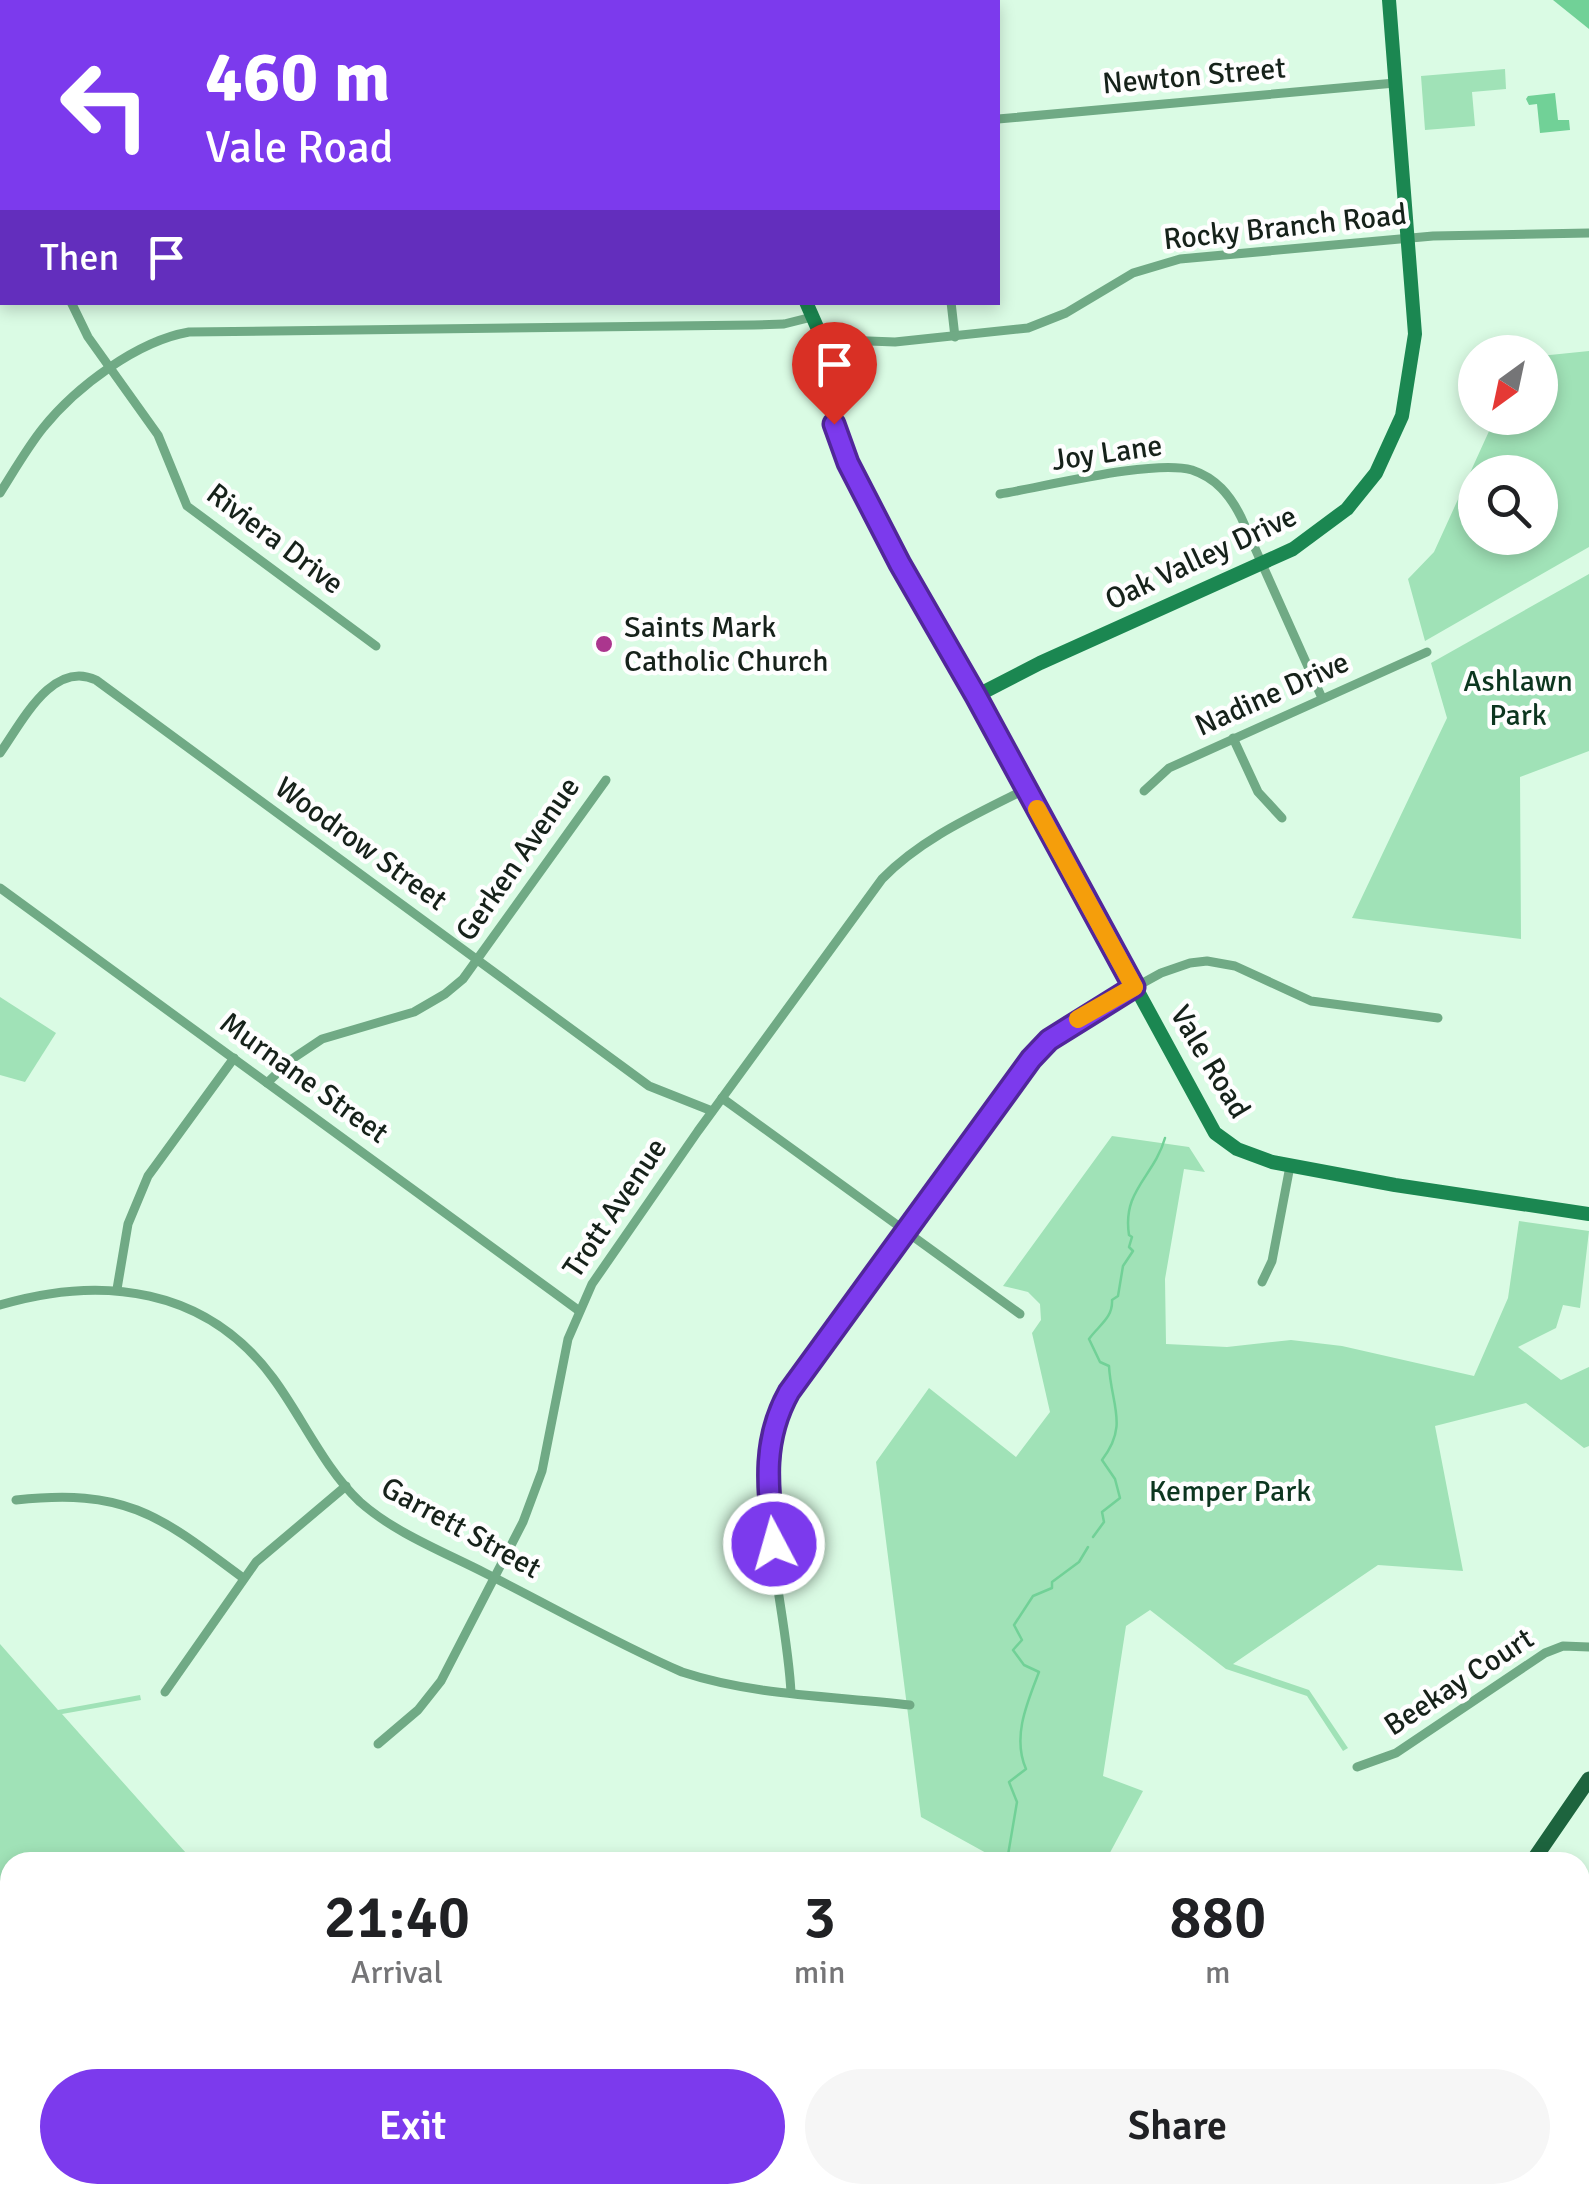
<!DOCTYPE html>
<html lang="en">
<head>
<meta charset="utf-8">
<style>
	body { margin:0; font-family:Signika,sans-serif; background:#f6f6f6; color:#202124; height:100vh; display:flex; flex-direction:column; font-size:38px; white-space:nowrap }
	* { box-sizing:border-box; margin:0 }
	p { font-size:32px; color:#757577 }
	.icon { flex:none; width:55px; height:55px; fill:none; stroke:currentColor; stroke-width:2; stroke-linecap:round; stroke-linejoin:round }
	.map { position:relative; flex:1; overflow:hidden }
	.details { position:absolute; left:0px; top:1852px; width:1590px; height:352px; display:flex; flex-direction:column; background:#fff; border-radius:30px 30px 0 0; box-shadow:0 5px 15px #0003 }
	.details>* { flex:none }
	.top-card { position:absolute; left:0px; top:0px; width:1000px; height:305px; box-shadow:0 5px 15px #0003; background:#7c3aed; color:#fff; overflow:hidden }
	.needle { width:65px; rotate:213deg }
	.fabs { position:absolute; left:1458px; top:335px; display:grid; gap:20px }
	.fabs a { display:grid; place-items:center; width:100px; height:100px; border-radius:50%; background:#fff; box-shadow:0 5px 15px #0003; font-size:50px }
	.pin { position:absolute; display:grid; place-items:center; width:85px; height:85px; color:#fff; margin:-102px -42px; border-radius:50% 50% 50% 0; rotate:-45deg; box-shadow:0 0 10px #0007 }
	.pin .icon { rotate:45deg }
	.me { position:absolute; width:110px; margin:-55px; rotate:354deg; stroke-linejoin:round; filter:drop-shadow(0 0 8px #0008) }
	.turn { display:flex; align-items:center; gap:35px; height:210px; padding:0 40px; font-size:45px }
	.turn .icon { width:130px; height:130px; stroke-width:2.5 }
	.turn b { display:block; font-size:70px; line-height:85px }
	.then { display:flex; align-items:center; height:95px; padding:0 40px; background:#0003; gap:20px; font-size:38px }
	.eta { display:flex; justify-content:space-evenly; align-items:center; height:170px; text-align:center }
	.eta b { font-size:60px; font-weight:600; line-height:70px }
	.action { display:flex; gap:20px; margin-top:auto; padding:20px 40px }
	.action a { flex:1; height:115px; border-radius:60px; background:#7c3aed; color:#fff; font-size:40px; font-weight:600; line-height:115px; text-align:center }
	.action a+a { background:#f6f6f6; color:#202124 }
	.map>svg:first-child { display:block }
	.green { fill:#a0e2b7; fill-rule:evenodd }
	.water { fill:#71d197 }
	.lines { fill:none; stroke-linecap:round; stroke-linejoin:round }
	.stream { stroke:#71d197; stroke-width:2.5 }
	.street { stroke:#70aa85; stroke-width:9 }
	.secondary { stroke:#1b8751; stroke-width:14 }
	.primary { stroke:#1d643e; stroke-width:15 }
	.route-casing { stroke:#51269a; stroke-width:25 }
	.route { stroke:#7c3aed; stroke-width:18 }
	.slow { stroke:#f59e0b; stroke-width:18 }
	.poi-dot { fill:#ab368e; stroke:#fefefe; stroke-width:4 }
	.labels { text-anchor:middle; dominant-baseline:central; stroke-width:9; stroke-linejoin:round; paint-order:stroke }
	.street-label { font-size:30px; fill:#16221a; stroke:#fefefe }
	.poi-label { font-size:30px; fill:#16221a; stroke:#fefefe; text-anchor:start }
	.park-label { font-size:30px; fill:#0c361f; stroke:#fefefe }
</style>
</head>
<body>
<div class="map">
<svg width="1589" height="2204" viewBox="0 0 1589 2204">
	<rect width="100%" height="100%" fill="#dafbe4"/>
	<g class="green">
		<polygon points="0,0 112,0 2,2 0,122"/>
		<polygon points="1505,69 1506,89 1472,92 1475,126 1425,130 1421,76"/>
		<path d="M1589,351V547L1425,641L1408,579L1434,552L1495,418H1540V356ZM1475,472H1540V538H1475Z"/>
		<polygon points="1589,574 1589,751 1520,777 1521,939 1352,918 1447,718 1431,663"/>
		<polygon points="0,997 56,1033 25,1082 0,1075"/>
		<polygon points="1112,1136 1189,1147 1205,1172 1184,1169 1165,1279 1166,1344 1227,1347 1291,1340 1342,1346 1474,1376 1508,1298 1519,1221 1589,1231 1580,1308 1563,1305 1556,1328 1518,1347 1561,1380 1589,1367 1589,1446 1584,1448 1526,1403 1435,1426 1463,1571 1378,1565 1233,1664 1309,1690 1348,1748 1343,1751 1307,1696 1226,1669 1150,1610 1126,1626 1103,1776 1143,1791 1105,1862 977,1862 988,1854 921,1817 876,1462 929,1388 1016,1457 1050,1412 1032,1333 1041,1320 1040,1304 1028,1292 1003,1286"/>
		<polygon points="0,1644 58,1710 140,1695 141,1700 62,1714 194,1862 10,1862 10,2011 0,2004"/>
		<polygon points="766,2195 913,2195 908,2204 863,2201 861,2204 762,2204"/>
	</g>
	<g class="water">
		<polygon points="1553,0 1589,0 1589,29"/>
		<polygon points="1555,93 1558,120 1569,120 1570,130 1540,133 1537,104 1529,105 1526,99 1528,96"/>
	</g>
	<g class="lines">
		<g class="stream">
			<polyline points="52,2 73,0"/>
			<polyline points="0,52 2,48"/>
			<path d="M1093,1537L1104,1522L1102,1512L1120,1498L1115,1479L1102,1460C1129,1425 1111,1405 1109,1366L1100,1362L1089,1339C1099,1325 1113,1318 1112,1300L1118,1296L1123,1266L1133,1251L1129,1247L1132,1237L1129,1235C1122,1190 1154,1177 1165,1138"/>
			<path d="M1008,1855L1017,1802L1009,1782L1026,1769C1012,1737 1027,1703 1039,1672L1024,1665L1013,1650L1022,1640L1014,1625L1033,1596L1052,1588V1582L1079,1562L1088,1547"/>
			<polyline points="837,2204 842,2195"/>
		</g>
		<g class="street">
			<polyline points="440,0 441,2"/>
			<polyline points="757,0 757,2"/>
			<polyline points="906,0 907,2"/>
			<polyline points="239,2 242,0"/>
			<polyline points="998,119 1395,83"/>
			<polyline points="71,302 88,337 158,435 187,506 376,646"/>
			<polyline points="951,302 955,337"/>
			<polyline points="824,343 843,340 895,342 1028,328 1066,313 1133,273 1180,259 1433,236 1589,233"/>
			<path d="M0,493C14,471 27,448 43,428C76,387 137,341 189,332L754,325L784,324L812,317"/>
			<path d="M1000,494C1044,487 1153,459 1192,470C1216,478 1230,495 1241,517L1322,698"/>
			<polyline points="1233,738 1258,792 1282,818"/>
			<path d="M0,753C21,724 52,659 96,680L649,1086L712,1111"/>
			<polyline points="1144,791 1169,768 1427,652"/>
			<polyline points="0,888 578,1310"/>
			<polyline points="267,1083 292,1059 322,1039 414,1012 445,994 463,979 606,780"/>
			<polyline points="722,1098 1020,1314"/>
			<polyline points="1262,1282 1272,1261 1290,1166"/>
			<polyline points="117,1289 128,1224 148,1176 234,1058"/>
			<path d="M0,1305C102,1275 206,1287 273,1378C302,1417 324,1468 360,1502C395,1533 444,1552 485,1573C551,1606 615,1643 682,1672C755,1696 834,1696 910,1705"/>
			<path d="M16,1500C126,1488 159,1515 243,1578"/>
			<polyline points="165,1692 256,1562 346,1486"/>
			<path d="M791,1693C787,1605 748,1489 780,1408L1013,1081L1049,1040L1083,1016L1161,973L1190,963L1207,961L1235,966L1311,1001L1438,1018"/>
			<path d="M378,1744L418,1710L441,1681L523,1522L542,1471L568,1339L592,1284L698,1131L882,879C922,838 975,815 1026,789"/>
			<polyline points="1357,1767 1396,1753 1545,1653 1563,1646 1589,1647"/>
			<polyline points="482,2195 495,2204"/>
		</g>
		<g class="secondary">
			<polyline points="738,0 738,2"/>
			<polyline points="806,302 824,343 834,424 848,463 907,577 964,672 1215,1133 1237,1149 1272,1162 1395,1185 1589,1214"/>
			<polyline points="976,696 1040,663 1293,549 1347,509 1376,473 1402,416 1415,334 1389,0"/>
		</g>
		<g class="primary">
			<polyline points="1532,1862 1589,1779"/>
			<polyline points="1308,2204 1313,2195"/>
		</g>
	</g>
	<g class="lines">
		<defs>
			<path id="route" d="M774,1544C768,1489 761,1442 789,1392L1031,1059L1049,1040L1134,987L976,696L900,564L848,463L834,424"/>
		</defs>
		<use href="#route" class="route-casing"/>
		<use href="#route" class="route"/>
		<polyline class="slow" points="1037,809 1134,987 1078,1019"/>
	</g>
	<circle class="poi-dot" cx="604" cy="644" r="10"/>
	<g class="labels">
		<g class="street-label">
			<text transform="translate(1194 76) rotate(-5)">Newton Street</text>
			<text transform="translate(1285 227) rotate(-6)">Rocky Branch Road</text>
			<text transform="translate(1107 453) rotate(-8)">Joy Lane</text>
			<text transform="translate(275 539) rotate(37)">Riviera Drive</text>
			<text transform="translate(1201 558) rotate(-25)">Oak Valley Drive</text>
			<text transform="translate(1272 694) rotate(-24)">Nadine Drive</text>
			<text transform="translate(361 844) rotate(36)">Woodrow Street</text>
			<text transform="translate(518 859) rotate(-55)">Gerken Avenue</text>
			<text transform="translate(1210 1062) rotate(59)">Vale Road</text>
			<text transform="translate(304 1078) rotate(36)">Murnane Street</text>
			<text transform="translate(615 1208) rotate(-56)">Trott Avenue</text>
			<text transform="translate(461 1528) rotate(29)">Garrett Street</text>
			<text transform="translate(1459 1682) rotate(-33)">Beekay Court</text>
		</g>
		<g class="poi-label">
			<text x="624" y="627">Saints Mark<tspan x="624" dy="34">Catholic Church</tspan></text>
		</g>
		<g class="park-label">
			<text x="1518" y="681">Ashlawn<tspan x="1518" dy="34">Park</tspan></text>
			<text x="1230" y="1491">Kemper Park</text>
		</g>
	</g>
</svg>
<div class="fabs">
<a><svg class="needle" viewBox="-14 -14 28 28"><path d="M0-13l5 13h-10z" fill="#e53935"/><path d="M0 13l5-13h-10z" fill="#757577"/></svg></a>
<a><svg class="icon" aria-label="search" viewBox="0 0 24 24"><circle cx="10" cy="10" r="6"/><path d="M15 15l6 6"/></svg></a>
</div>
<div class="pin" style="left:834px;top:424px;background:#d93025"><svg class="icon" aria-label="arrive" viewBox="0 0 24 24"><path d="M6 21V4h12l-3 4 3 4H6"/></svg></div>
<svg class="me" style="left:774px;top:1544px" viewBox="-20 -20 40 40"><circle r="17" fill="#7c3aed" stroke="#fff" stroke-width="3"/><path d="M0-11L8 9 0 5-8 9z" fill="#fff"/></svg>
<div class="top-card">
<div class="turn"><svg class="icon" aria-label="left" viewBox="0 0 24 24"><path d="M17 20v-9H6M10 6l-5 5 5 5"/></svg><div><b>460 m</b>Vale Road</div></div>
<div class="then">Then<svg class="icon" aria-label="arrive" viewBox="0 0 24 24"><path d="M6 21V4h12l-3 4 3 4H6"/></svg></div>
</div>
<section class="details">
<div class="eta">
<div><b>21:40</b><p>Arrival</p></div>
<div><b>3</b><p>min</p></div>
<div><b>880</b><p>m</p></div>
</div>
<div class="action"><a>Exit</a><a>Share</a></div>
</section>
</div>
</body>
</html>
